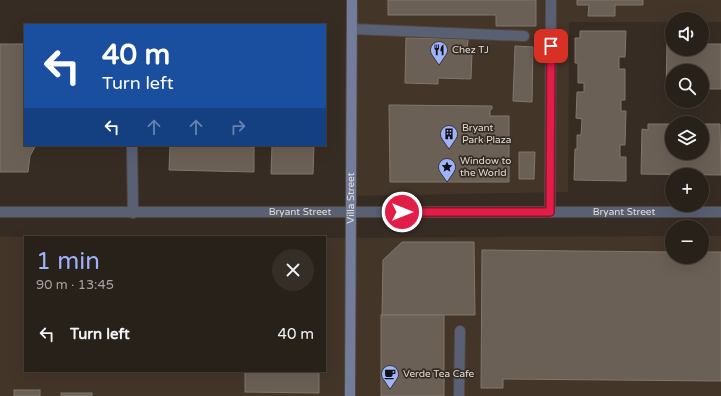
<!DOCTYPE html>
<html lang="en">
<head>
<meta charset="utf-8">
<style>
	body { margin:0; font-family:"Varela Round",sans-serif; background:#342e27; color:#f1f3f6; height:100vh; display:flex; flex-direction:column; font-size:15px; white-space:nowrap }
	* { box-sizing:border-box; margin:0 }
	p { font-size:13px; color:#a5a3a2 }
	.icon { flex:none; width:22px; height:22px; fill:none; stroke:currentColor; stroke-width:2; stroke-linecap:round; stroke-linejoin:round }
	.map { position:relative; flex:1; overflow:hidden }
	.sheet { position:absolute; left:24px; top:236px; width:302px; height:136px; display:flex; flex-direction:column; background:#28211a; border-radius:0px; box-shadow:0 4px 16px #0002,0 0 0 1px #443e39 }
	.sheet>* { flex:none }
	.top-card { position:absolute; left:24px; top:24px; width:302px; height:122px; border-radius:0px; box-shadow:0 4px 16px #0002,0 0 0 1px #443e39; background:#1a4fa0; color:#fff; overflow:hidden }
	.tools { position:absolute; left:665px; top:12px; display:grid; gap:8px }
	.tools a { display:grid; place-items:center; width:44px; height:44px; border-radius:50%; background:#28211a; box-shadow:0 4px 16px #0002,0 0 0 1px #443e39; font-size:20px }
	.pin { position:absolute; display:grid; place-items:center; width:34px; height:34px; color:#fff; margin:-17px; border-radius:8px; box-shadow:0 2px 6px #0006 }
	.me { position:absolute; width:44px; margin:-22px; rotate:90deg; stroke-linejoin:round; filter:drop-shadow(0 0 3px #0008) }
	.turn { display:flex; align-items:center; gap:14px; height:84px; padding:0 12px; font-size:18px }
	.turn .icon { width:52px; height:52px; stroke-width:2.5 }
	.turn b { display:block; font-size:28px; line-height:34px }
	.lanes { display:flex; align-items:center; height:38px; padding:0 12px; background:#0003; justify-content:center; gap:20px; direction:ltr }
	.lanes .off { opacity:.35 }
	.round { display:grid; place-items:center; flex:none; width:42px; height:42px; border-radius:21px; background:#342e27 }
	.headline { display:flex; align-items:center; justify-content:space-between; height:68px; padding:0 12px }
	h1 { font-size:24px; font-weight:600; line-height:30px; color:#9fb3fd }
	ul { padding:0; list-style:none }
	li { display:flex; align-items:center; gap:12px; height:60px; padding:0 12px }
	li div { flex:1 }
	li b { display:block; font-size:15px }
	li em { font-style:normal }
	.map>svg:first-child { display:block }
	.built { fill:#443529 }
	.building { fill:#6b6056; stroke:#83776d }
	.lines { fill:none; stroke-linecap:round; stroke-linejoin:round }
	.lane-casing { stroke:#51483f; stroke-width:12 }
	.street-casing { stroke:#51483f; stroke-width:12 }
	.secondary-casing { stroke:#51483f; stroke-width:12 }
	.lane { stroke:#5a6074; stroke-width:10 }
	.street { stroke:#5a6074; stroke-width:10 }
	.secondary { stroke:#737c9b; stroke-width:10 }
	.route-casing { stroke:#92132f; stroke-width:10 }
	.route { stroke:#e11d48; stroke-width:7 }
	.labels { text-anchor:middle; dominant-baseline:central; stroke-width:3.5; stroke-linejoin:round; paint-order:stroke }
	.poi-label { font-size:10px; fill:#e1dbd5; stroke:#362c23; text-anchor:start }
	.street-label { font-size:10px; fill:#e1dbd5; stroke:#362c23 }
</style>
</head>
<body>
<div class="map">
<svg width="721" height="396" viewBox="0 0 721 396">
	<rect width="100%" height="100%" fill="#362c23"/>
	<g class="built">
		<polygon points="355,0 721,0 721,22 702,22 702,19 672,19 672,22 569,22 568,192 350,196"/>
		<polygon points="672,236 672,257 702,257 702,236 721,236 721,396 0,396 0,237 25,237 25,371 325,371 325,238"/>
	</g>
	<g class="building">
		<polygon points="388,0 536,0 536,26 496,26 496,15 388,15"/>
		<polygon points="577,0 643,0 643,5 615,5 615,16 588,16 589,5 577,5"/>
		<polygon points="580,31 626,31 625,57 619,57 619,69 625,69 625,100 621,100 621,111 626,111 625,145 620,145 620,157 626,157 626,181 574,180 575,149 577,149 577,135 581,135 582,119 576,118 577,92 584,92 584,83 578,83 578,63 575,63 575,38 580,38"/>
		<polygon points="406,38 468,39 467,52 472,52 471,79 438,78 438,84 405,83"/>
		<polygon points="667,40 672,40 672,49 702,49 702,44 721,44 721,89 703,89 702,71 672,71 672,93 666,93"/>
		<polygon points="0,44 25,44 25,145 36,145 30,156 28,172 0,172"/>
		<polygon points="515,46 533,47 532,102 513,101"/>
		<polygon points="389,105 492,106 492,109 490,110 490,116 509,116 509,182 390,182"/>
		<polygon points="648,124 672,124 672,153 702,153 702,124 720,124 721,175 641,174 642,129 648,130"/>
		<polygon points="170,145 254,145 254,172 169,170"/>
		<polygon points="272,145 314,145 313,174 271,174"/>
		<polygon points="519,152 535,152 534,179 519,179"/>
		<polygon points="402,242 474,242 475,315 382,315 383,260"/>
		<polygon points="482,250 672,252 672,257 702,257 702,252 721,252 721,381 503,379 503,388 481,388"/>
		<rect x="381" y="315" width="63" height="81"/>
		<polygon points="245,371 319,371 319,393 245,392"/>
		<rect x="14" y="390" width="26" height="6"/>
		<rect x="61" y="393" width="31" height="3"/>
	</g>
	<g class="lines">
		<defs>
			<g id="lane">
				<polyline points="352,29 524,36"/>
				<polyline points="132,145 133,213"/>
				<polyline points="550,212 551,0"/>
				<polyline points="459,396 460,331"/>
			</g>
			<g id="street">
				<path id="s1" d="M0,212H721"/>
			</g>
			<g id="secondary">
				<path id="s2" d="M350,396L352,0"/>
			</g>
		</defs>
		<use href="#lane" class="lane-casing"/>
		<use href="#street" class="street-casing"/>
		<use href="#secondary" class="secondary-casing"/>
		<use href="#lane" class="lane"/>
		<use href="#street" class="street"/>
		<use href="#secondary" class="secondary"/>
	</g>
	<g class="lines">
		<defs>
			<polyline id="route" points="402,212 550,212 551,46"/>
		</defs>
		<use href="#route" class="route-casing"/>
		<use href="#route" class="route"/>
	</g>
	<defs>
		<symbol id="restaurant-pin" viewBox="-11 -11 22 30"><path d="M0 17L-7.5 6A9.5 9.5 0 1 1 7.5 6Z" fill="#9fb3fd" stroke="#362c23"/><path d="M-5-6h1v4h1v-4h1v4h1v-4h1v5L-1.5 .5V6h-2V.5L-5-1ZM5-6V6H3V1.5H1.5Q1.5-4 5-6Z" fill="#111"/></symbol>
		<symbol id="building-pin" viewBox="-11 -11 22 30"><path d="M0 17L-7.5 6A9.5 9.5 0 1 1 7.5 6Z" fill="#9fb3fd" stroke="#362c23"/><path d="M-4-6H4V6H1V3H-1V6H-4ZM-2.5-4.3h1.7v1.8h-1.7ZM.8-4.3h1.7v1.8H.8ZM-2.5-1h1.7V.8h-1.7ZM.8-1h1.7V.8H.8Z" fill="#111"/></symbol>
		<symbol id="sight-pin" viewBox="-11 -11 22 30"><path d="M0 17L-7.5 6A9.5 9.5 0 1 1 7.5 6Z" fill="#9fb3fd" stroke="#362c23"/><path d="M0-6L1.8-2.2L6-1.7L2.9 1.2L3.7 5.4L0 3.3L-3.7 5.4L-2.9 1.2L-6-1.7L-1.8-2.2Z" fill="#111"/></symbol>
		<symbol id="cafe-pin" viewBox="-11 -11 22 30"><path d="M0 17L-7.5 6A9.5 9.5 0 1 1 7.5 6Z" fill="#9fb3fd" stroke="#362c23"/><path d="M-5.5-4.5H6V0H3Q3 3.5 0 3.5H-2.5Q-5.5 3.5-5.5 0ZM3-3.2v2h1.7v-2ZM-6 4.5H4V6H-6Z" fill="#111"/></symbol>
	</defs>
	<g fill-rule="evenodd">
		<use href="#restaurant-pin" x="429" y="40" width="20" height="27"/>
		<use href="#building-pin" x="439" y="124" width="20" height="27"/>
		<use href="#sight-pin" x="437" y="157" width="20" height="27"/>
		<use href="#cafe-pin" x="380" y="364" width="20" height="27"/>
	</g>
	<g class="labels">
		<g class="poi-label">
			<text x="452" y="50">Chez TJ</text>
			<text x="462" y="128">Bryant<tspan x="462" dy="12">Park Plaza</tspan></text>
			<text x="460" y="161">Window to<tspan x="460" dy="12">the World</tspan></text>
			<text x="403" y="374">Verde Tea Cafe</text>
		</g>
		<g class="street-label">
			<text stroke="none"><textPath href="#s2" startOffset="198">Villa Street</textPath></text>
			<text stroke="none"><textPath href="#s1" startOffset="300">Bryant Street</textPath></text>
			<text stroke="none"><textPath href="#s1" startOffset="624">Bryant Street</textPath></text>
		</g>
	</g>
</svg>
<div class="tools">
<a><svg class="icon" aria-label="sound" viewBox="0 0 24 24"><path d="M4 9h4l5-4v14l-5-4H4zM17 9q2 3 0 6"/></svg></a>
<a><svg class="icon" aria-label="search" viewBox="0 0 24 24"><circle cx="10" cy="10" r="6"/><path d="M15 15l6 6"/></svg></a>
<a><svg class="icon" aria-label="layers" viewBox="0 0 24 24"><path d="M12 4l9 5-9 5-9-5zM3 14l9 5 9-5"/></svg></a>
<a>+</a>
<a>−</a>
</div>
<div class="pin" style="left:551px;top:46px;background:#d93025"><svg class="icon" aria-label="arrive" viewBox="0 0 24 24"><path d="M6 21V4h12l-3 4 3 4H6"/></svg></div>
<svg class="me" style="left:402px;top:212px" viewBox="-20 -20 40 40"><circle r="17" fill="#e11d48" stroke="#fff" stroke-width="3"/><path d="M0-11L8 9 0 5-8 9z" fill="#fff"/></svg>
<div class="top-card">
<div class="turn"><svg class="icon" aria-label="left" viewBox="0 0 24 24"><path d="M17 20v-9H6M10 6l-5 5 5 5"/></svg><div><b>40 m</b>Turn left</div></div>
<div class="lanes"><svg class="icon" aria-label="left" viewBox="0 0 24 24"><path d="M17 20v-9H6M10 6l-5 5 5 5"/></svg><svg class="icon off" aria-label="ahead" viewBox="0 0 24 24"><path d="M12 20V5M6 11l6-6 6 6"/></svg><svg class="icon off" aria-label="ahead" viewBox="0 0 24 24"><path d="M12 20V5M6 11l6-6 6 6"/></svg><svg class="icon off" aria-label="right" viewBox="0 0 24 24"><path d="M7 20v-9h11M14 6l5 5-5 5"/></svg></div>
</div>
<section class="sheet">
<div class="headline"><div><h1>1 min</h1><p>90 m · 13:45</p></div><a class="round"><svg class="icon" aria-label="close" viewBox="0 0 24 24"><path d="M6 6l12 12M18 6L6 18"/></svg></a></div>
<ul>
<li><svg class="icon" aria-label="left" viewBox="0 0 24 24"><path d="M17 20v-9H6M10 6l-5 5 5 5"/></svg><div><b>Turn left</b></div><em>40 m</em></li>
</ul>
</section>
</div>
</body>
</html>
